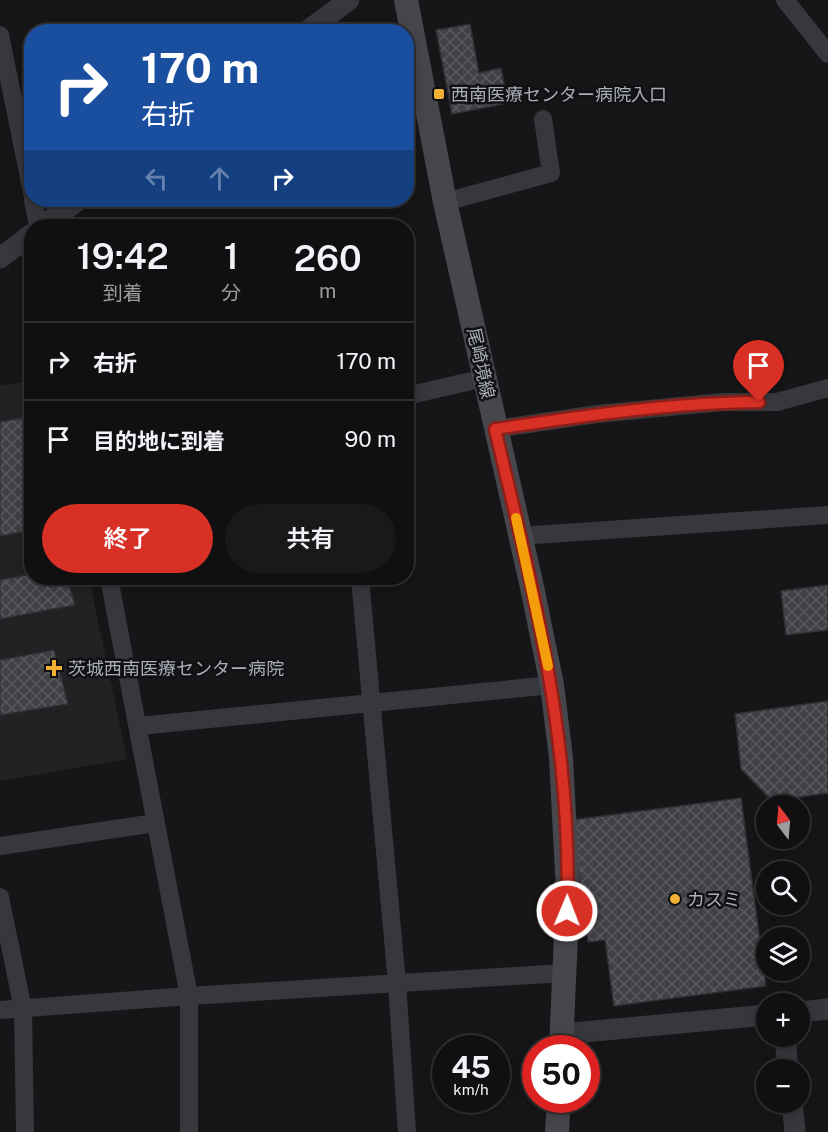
<!DOCTYPE html>
<html lang="ja">
<head>
<meta charset="utf-8">
<style>
	body { margin:0; font-family:"Public Sans","Noto Sans JP",sans-serif; background:#19191b; color:#f1f3f6; height:100vh; display:flex; flex-direction:column; font-size:22px; white-space:nowrap }
	* { box-sizing:border-box; margin:0 }
	p { font-size:20px; color:#9c9d9f }
	.icon { flex:none; width:33px; height:33px; fill:none; stroke:currentColor; stroke-width:2; stroke-linecap:round; stroke-linejoin:round }
	.map { position:relative; flex:1; overflow:hidden }
	.details { position:absolute; left:24px; top:219px; width:390px; height:366px; display:flex; flex-direction:column; background:#101012; border-radius:24px; box-shadow:0 3px 15px #0003,0 0 0 2px #303032 }
	.details>* { flex:none }
	.top-card { position:absolute; left:24px; top:24px; width:390px; height:183px; border-radius:24px; box-shadow:0 3px 15px #0003,0 0 0 2px #303032; background:#1a4fa0; color:#fff; overflow:hidden }
	.needle { width:39px; rotate:344deg }
	.tools { position:absolute; left:756px; top:795px; display:grid; gap:12px }
	.tools a { display:grid; place-items:center; width:54px; height:54px; border-radius:50%; background:#101012; box-shadow:0 3px 15px #0003,0 0 0 2px #303032; font-size:30px }
	.speed { position:absolute; left:432px; top:1035px; display:flex; gap:12px; font-size:30px; font-weight:700; text-align:center }
	.speed>* { display:grid; place-content:center; width:78px; height:78px; border-radius:50%; background:#101012; box-shadow:0 3px 15px #0003,0 0 0 2px #303032; line-height:1 }
	.speed small { font-size:15px; font-weight:400 }
	.speed .limit { border:9px solid #d22; background:#fff; color:#111 }
	.pin { position:absolute; display:grid; place-items:center; width:51px; height:51px; color:#fff; margin:-62px -26px; border-radius:50% 50% 50% 0; rotate:-45deg; box-shadow:0 0 6px #0007 }
	.pin .icon { rotate:45deg }
	.me { position:absolute; width:66px; margin:-33px; rotate:1deg; stroke-linejoin:round; filter:drop-shadow(0 0 4px #0008) }
	.turn { display:flex; align-items:center; gap:21px; height:126px; padding:0 18px; font-size:27px }
	.turn .icon { width:78px; height:78px; stroke-width:2.5 }
	.turn b { display:block; font-size:42px; line-height:51px }
	.lanes { display:flex; align-items:center; height:57px; padding:0 18px; background:#0003; justify-content:center; gap:30px; direction:ltr }
	.lanes .off { opacity:.35 }
	.eta { display:flex; justify-content:space-evenly; align-items:center; height:102px; text-align:center }
	.eta b { font-size:36px; font-weight:600; line-height:42px }
	.primary-button { display:flex; gap:12px; margin-top:auto; padding:12px 18px }
	.primary-button a { flex:1; height:69px; border-radius:36px; background:#d93025; color:#fff; font-size:24px; font-weight:600; line-height:69px; text-align:center }
	.primary-button a+a { background:#19191b; color:#f1f3f6 }
	ul { padding:0; list-style:none }
	li { display:flex; align-items:center; gap:18px; height:78px; padding:0 18px; border-top:2px solid #303032 }
	li div { flex:1 }
	li b { display:block; font-size:22px }
	li em { font-style:normal }
	.map>svg:first-child { display:block }
	.built { fill:#222225 }
	.building { fill:url(#building-cross-hatch); stroke:#303034; stroke-width:1.5 }
	.lines { fill:none; stroke-linecap:round; stroke-linejoin:round }
	.minor { stroke:#37383d; stroke-width:18 }
	.tertiary { stroke:#37383d; stroke-width:21 }
	.secondary { stroke:#45474d; stroke-width:24 }
	.route-casing { stroke:#8d1f18; stroke-width:15 }
	.route { stroke:#d93025; stroke-width:10 }
	.slow { stroke:#f59e0b; stroke-width:10 }
	.poi-dot { fill:#f2b134; stroke:#111113; stroke-width:2 }
	.labels { text-anchor:middle; dominant-baseline:central; stroke-width:5; stroke-linejoin:round; paint-order:stroke }
	.poi-label { font-size:18px; fill:#a8adb8; stroke:#111113; text-anchor:start }
	.street-label { font-size:18px; fill:#a8adb8; stroke:#111113 }
</style>
</head>
<body>
<div class="map">
<svg width="828" height="1132" viewBox="0 0 828 1132">
	<defs>
		<pattern id="building-cross-hatch" width="8" height="8" patternUnits="userSpaceOnUse" patternTransform="scale(1.5)"><rect width="8" height="8" fill="#404145"/><path d="M0 0l8 8M0 8l8-8" fill="none" stroke="#595a5e"/></pattern>
	</defs>
	<rect width="100%" height="100%" fill="#161618"/>
	<polygon class="built" points="31,380 32,578 89,578 127,759 0,781 0,386"/>
	<g class="building">
		<polygon points="470,24 479,73 501,68 508,103 452,114 436,30"/>
		<polygon points="32,416 32,530 0,536 0,422"/>
		<polygon points="32,574 32,578 67,578 75,605 0,619 0,580"/>
		<polygon points="828,585 828,630 786,635 781,591"/>
		<polygon points="54,650 68,704 0,715 0,660"/>
		<polygon points="828,701 828,793 772,801 741,769 735,714"/>
		<polygon points="741,798 766,986 614,1006 605,940 588,942 572,820"/>
	</g>
	<g class="lines">
		<g class="minor">
			<polyline points="785,0 828,54"/>
			<polyline points="0,35 32,192"/>
			<polyline points="33,200 38,226"/>
			<polyline points="445,202 551,173 543,119"/>
			<polyline points="406,396 484,378"/>
			<polyline points="495,429 597,414 722,402 777,402 828,388"/>
			<polyline points="520,536 828,515"/>
			<polyline points="109,578 189,996 189,1132"/>
			<polyline points="360,578 397,983 407,1132"/>
			<polyline points="139,726 552,685"/>
			<polyline points="0,846 155,823"/>
			<polyline points="0,897 23,1009 25,1132"/>
			<polyline points="0,1010 189,996 564,973"/>
		</g>
		<g class="tertiary">
			<polyline points="306,32 349,0"/>
			<polyline points="42,226 79,200"/>
			<polyline points="0,258 32,234"/>
			<polyline points="800,1012 828,1009"/>
			<polyline points="562,1034 766,1015"/>
			<polyline points="785,1036 788,1070"/>
			<polyline points="792,1102 795,1132"/>
		</g>
		<g class="secondary">
			<polyline points="406,0 445,202 532,587 552,685 561,758 568,891 561,1048"/>
			<polyline points="557,1132 559,1100"/>
		</g>
	</g>
	<g class="lines">
		<defs>
			<path id="route" d="M567,911C573,746 533,588 495,429C582,416 670,403 759,402"/>
		</defs>
		<use href="#route" class="route-casing"/>
		<use href="#route" class="route"/>
		<polyline class="slow" points="516,518 548,666"/>
	</g>
	<g class="poi-dot">
		<rect x="433" y="88" width="12" height="12" rx="3"/>
		<path d="M51 659h6v6h6v6h-6v6h-6v-6h-6v-6h6z"/>
		<circle cx="675" cy="899" r="6"/>
	</g>
	<g class="labels">
		<g class="poi-label">
			<text x="451" y="94">西南医療センター病院入口</text>
			<text x="68" y="668">茨城西南医療センター病院</text>
			<text x="687" y="899">カスミ</text>
		</g>
		<g class="street-label">
			<text transform="translate(481 363) rotate(78)">尾崎境線</text>
		</g>
	</g>
</svg>
<div class="tools">
<a><svg class="needle" viewBox="-14 -14 28 28"><path d="M0-13l5 13h-10z" fill="#e53935"/><path d="M0 13l5-13h-10z" fill="#9c9d9f"/></svg></a>
<a><svg class="icon" aria-label="search" viewBox="0 0 24 24"><circle cx="10" cy="10" r="6"/><path d="M15 15l6 6"/></svg></a>
<a><svg class="icon" aria-label="layers" viewBox="0 0 24 24"><path d="M12 4l9 5-9 5-9-5zM3 14l9 5 9-5"/></svg></a>
<a>+</a>
<a>−</a>
</div>
<div class="speed"><div>45<small>km/h</small></div><div class="limit">50</div></div>
<div class="pin" style="left:759px;top:402px;background:#d93025"><svg class="icon" aria-label="arrive" viewBox="0 0 24 24"><path d="M6 21V4h12l-3 4 3 4H6"/></svg></div>
<svg class="me" style="left:567px;top:911px" viewBox="-20 -20 40 40"><circle r="17" fill="#d93025" stroke="#fff" stroke-width="3"/><path d="M0-11L8 9 0 5-8 9z" fill="#fff"/></svg>
<div class="top-card">
<div class="turn"><svg class="icon" aria-label="right" viewBox="0 0 24 24"><path d="M7 20v-9h11M14 6l5 5-5 5"/></svg><div><b>170 m</b>右折</div></div>
<div class="lanes"><svg class="icon off" aria-label="left" viewBox="0 0 24 24"><path d="M17 20v-9H6M10 6l-5 5 5 5"/></svg><svg class="icon off" aria-label="ahead" viewBox="0 0 24 24"><path d="M12 20V5M6 11l6-6 6 6"/></svg><svg class="icon" aria-label="right" viewBox="0 0 24 24"><path d="M7 20v-9h11M14 6l5 5-5 5"/></svg></div>
</div>
<section class="details">
<div class="eta">
<div><b>19:42</b><p>到着</p></div>
<div><b>1</b><p>分</p></div>
<div><b>260</b><p>m</p></div>
</div>
<ul>
<li><svg class="icon" aria-label="right" viewBox="0 0 24 24"><path d="M7 20v-9h11M14 6l5 5-5 5"/></svg><div><b>右折</b></div><em>170 m</em></li>
<li><svg class="icon" aria-label="arrive" viewBox="0 0 24 24"><path d="M6 21V4h12l-3 4 3 4H6"/></svg><div><b>目的地に到着</b></div><em>90 m</em></li>
</ul>
<div class="primary-button"><a>終了</a><a>共有</a></div>
</section>
</div>
</body>
</html>
